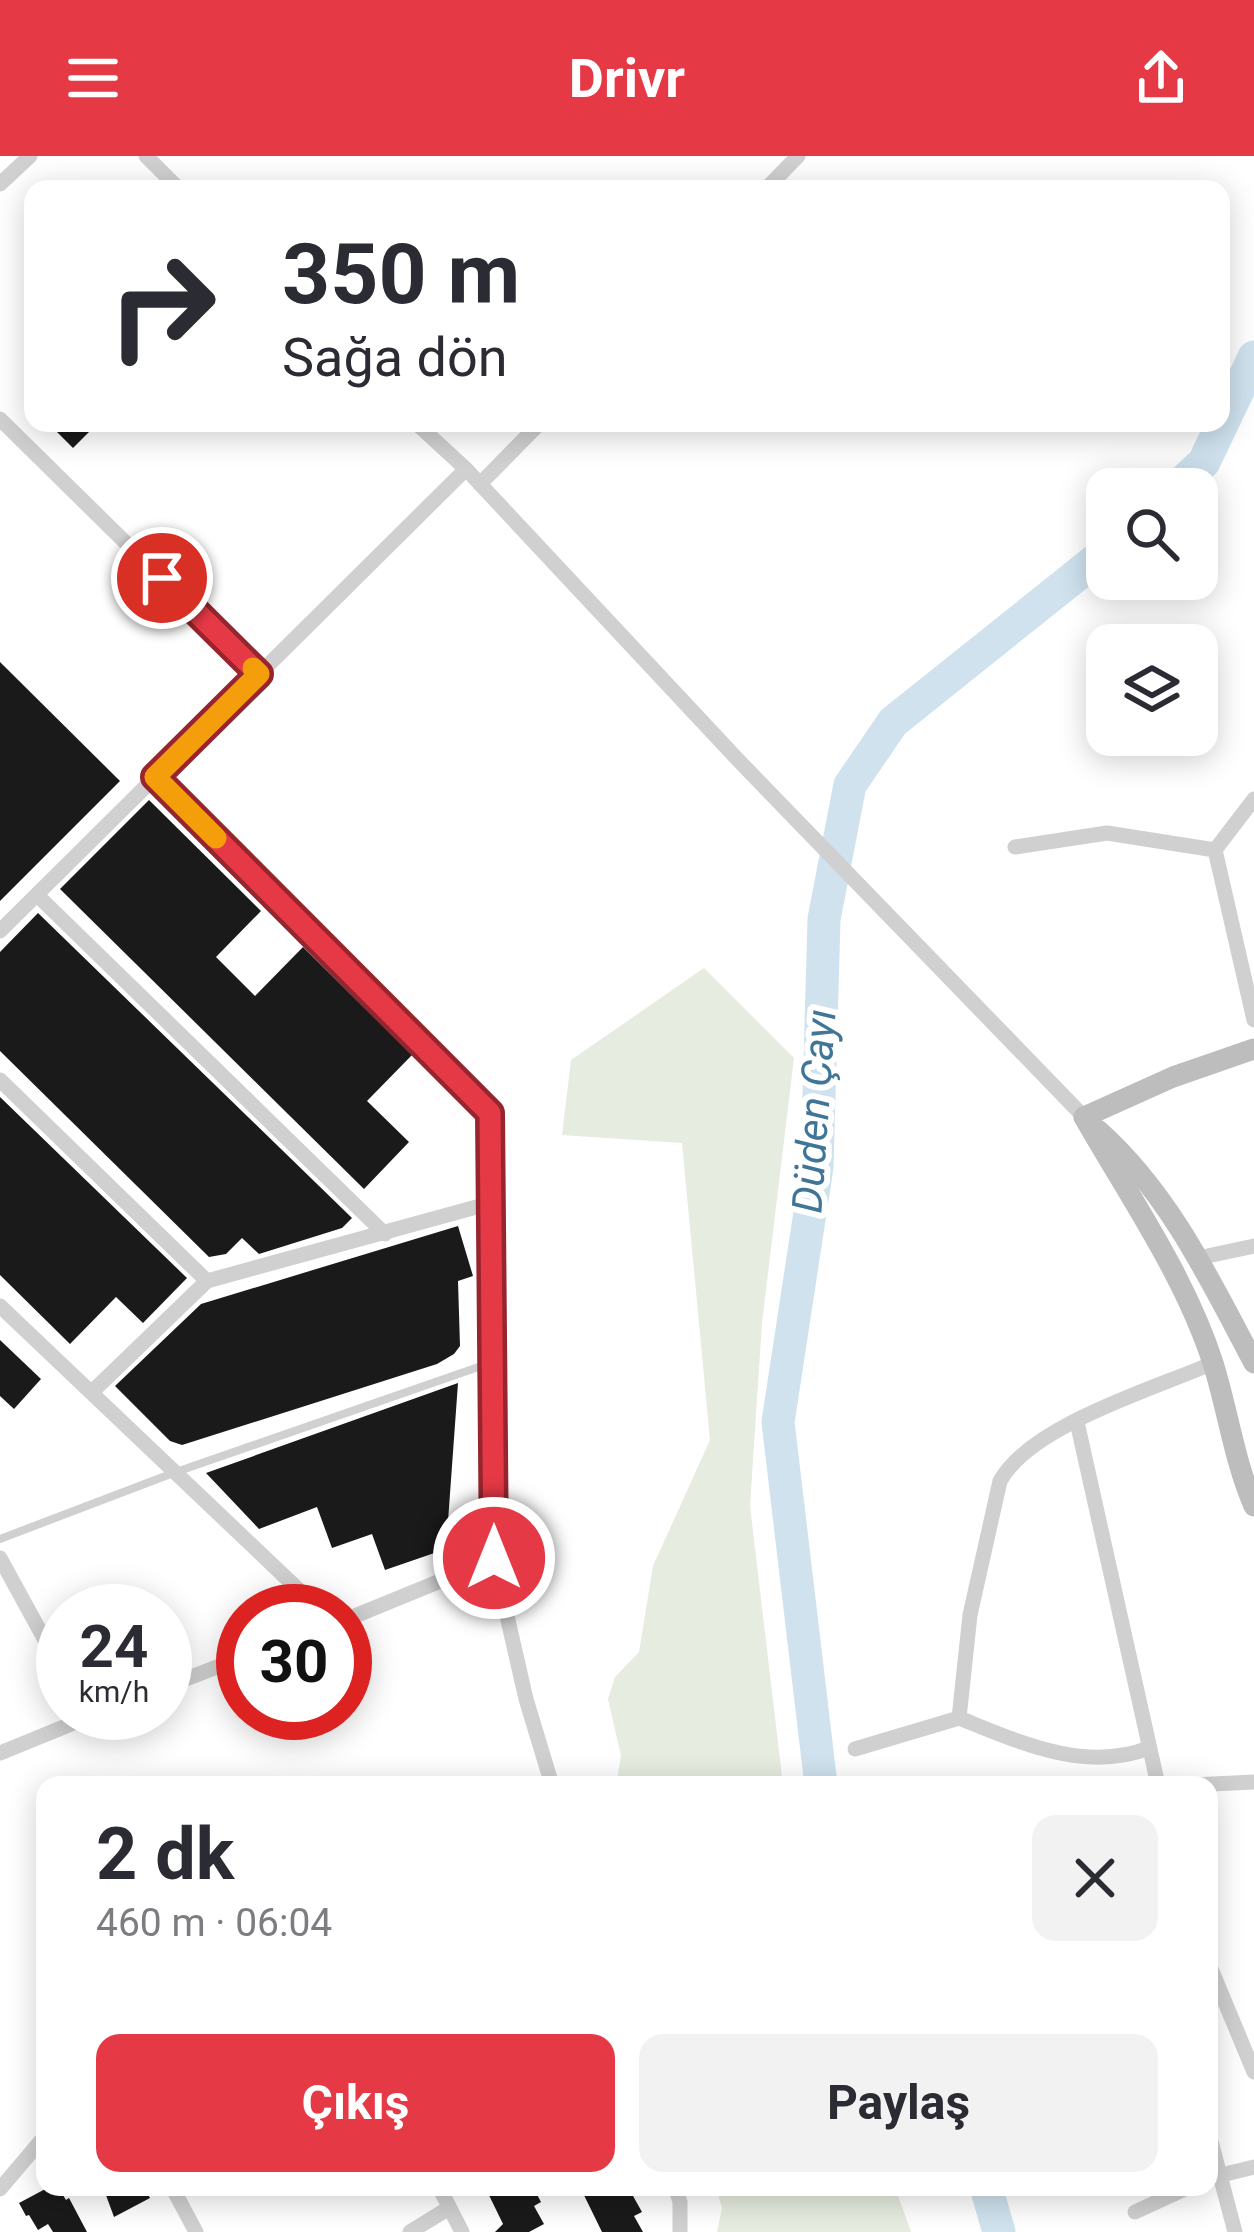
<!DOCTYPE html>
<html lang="tr">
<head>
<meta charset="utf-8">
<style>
	body { margin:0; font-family:Roboto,sans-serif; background:#f2f2f3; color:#2b2b33; height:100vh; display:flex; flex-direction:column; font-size:45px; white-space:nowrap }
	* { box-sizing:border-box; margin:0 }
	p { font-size:39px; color:#7c7c81 }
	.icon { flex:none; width:66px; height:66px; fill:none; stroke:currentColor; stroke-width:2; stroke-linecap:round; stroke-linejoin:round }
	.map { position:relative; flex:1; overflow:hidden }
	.drawer { position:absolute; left:36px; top:1620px; width:1182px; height:420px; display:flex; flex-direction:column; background:#fff; border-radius:24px; box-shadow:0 6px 30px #0003 }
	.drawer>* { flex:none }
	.banner { position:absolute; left:24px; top:24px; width:1206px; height:252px; border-radius:24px; box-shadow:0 6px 30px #0003; background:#fff; color:#2b2b33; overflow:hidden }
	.buttons { position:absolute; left:1086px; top:312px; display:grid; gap:24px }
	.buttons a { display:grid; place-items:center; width:132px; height:132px; border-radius:24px; background:#fff; box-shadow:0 6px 30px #0003; font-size:60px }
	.speed { position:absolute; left:36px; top:1428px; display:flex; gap:24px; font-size:60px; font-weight:700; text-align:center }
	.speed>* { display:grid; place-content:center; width:156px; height:156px; border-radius:50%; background:#fff; box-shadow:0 6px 30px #0003; line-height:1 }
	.speed small { font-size:30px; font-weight:400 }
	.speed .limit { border:18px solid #d22; background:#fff; color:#111 }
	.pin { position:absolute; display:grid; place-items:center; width:102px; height:102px; color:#fff; margin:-51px; border:6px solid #fff; border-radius:50%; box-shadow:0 3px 12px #0007 }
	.me { position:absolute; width:132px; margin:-66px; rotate:0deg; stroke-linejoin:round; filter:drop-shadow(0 0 9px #0008) }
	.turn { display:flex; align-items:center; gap:42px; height:252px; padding:0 60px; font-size:54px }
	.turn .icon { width:156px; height:156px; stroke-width:2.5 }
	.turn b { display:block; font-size:84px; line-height:102px }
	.round { display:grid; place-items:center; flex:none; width:126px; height:126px; border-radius:24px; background:#f2f2f3 }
	.overview { display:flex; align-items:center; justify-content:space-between; height:204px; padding:0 60px }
	h1 { font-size:72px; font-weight:700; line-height:90px }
	.button { display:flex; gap:24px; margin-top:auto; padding:24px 60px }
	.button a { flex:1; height:138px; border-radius:24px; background:#e63946; color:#fff; font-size:48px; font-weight:700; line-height:138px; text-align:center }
	.button a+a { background:#f2f2f3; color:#2b2b33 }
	header { display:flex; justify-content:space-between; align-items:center; height:156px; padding:0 60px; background:#e63946; color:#fff; font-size:54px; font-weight:700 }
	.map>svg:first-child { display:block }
	.green { fill:#e6ecdf }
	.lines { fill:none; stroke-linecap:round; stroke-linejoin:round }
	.river { stroke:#cfe2ee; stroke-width:33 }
	.building { fill:#1a1a1a }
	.service { stroke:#d0d0d0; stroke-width:8 }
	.minor { stroke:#d0d0d0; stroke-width:15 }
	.secondary { stroke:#bdbdbd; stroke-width:21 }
	.route-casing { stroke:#96252e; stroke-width:30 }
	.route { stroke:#e63946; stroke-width:21 }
	.slow { stroke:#f59e0b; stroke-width:21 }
	.labels { text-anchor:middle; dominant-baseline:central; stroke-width:12; stroke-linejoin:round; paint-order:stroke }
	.water-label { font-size:42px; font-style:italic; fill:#3f7597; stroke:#fff }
</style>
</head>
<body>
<header><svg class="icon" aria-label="menu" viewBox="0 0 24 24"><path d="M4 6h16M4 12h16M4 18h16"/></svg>Drivr<svg class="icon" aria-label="share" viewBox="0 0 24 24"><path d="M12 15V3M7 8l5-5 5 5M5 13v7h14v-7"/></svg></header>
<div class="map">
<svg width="1254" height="2076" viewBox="0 0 1254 2076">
	<rect width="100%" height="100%" fill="#fff"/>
	<g class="green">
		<polygon points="704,812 794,902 762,1167 750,1350 783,1629 616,1629 621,1600 608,1543 615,1521 639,1496 653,1410 710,1284 682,987 562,979 571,904"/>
		<polygon points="716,2031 895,2031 911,2076 717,2076 722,2052"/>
	</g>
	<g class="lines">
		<g class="river">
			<polyline points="1175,333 1204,306 1254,201"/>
			<polyline points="821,1629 778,1266 817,1011 824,763 850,629 893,566 1107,395"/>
			<polyline points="986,2031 999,2076"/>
		</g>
	</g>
	<g class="building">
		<polygon points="48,267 98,267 73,292"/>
		<polygon points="0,506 120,625 0,745"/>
		<polygon points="149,644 261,755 216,801 255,840 303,791 412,899 367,945 409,986 364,1033 60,733"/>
		<polygon points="38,757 352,1062 342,1072 259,1098 242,1082 226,1098 209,1101 0,895 0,796"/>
		<polygon points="0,941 187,1122 143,1167 116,1141 70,1188 0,1119"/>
		<polygon points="458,1070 473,1120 458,1125 460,1190 454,1198 437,1208 182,1289 170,1285 115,1230 201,1148"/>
		<polygon points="0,1184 41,1223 14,1253 0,1240"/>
		<polygon points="458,1227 446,1393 385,1414 372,1378 332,1392 317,1351 259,1373 206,1317"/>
		<polygon points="49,2031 58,2031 66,2044 69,2042 87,2076 53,2076 48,2068 38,2074 29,2059 26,2060 19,2047"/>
		<polygon points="103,2031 144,2031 150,2042 114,2061"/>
		<polygon points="485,2031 533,2031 541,2046 534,2050 544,2068 529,2076 495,2076 503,2068"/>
		<polygon points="580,2031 628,2031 642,2056 634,2060 643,2076 602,2076"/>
	</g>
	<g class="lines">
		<polyline class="service" points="0,1383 176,1316 490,1207"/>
		<g class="minor">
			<polyline points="146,0 179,33"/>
			<polyline points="0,28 30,0"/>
			<polyline points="766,33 798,0"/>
			<polyline points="0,263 259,518"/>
			<polyline points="466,313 741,607 1084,961"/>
			<polyline points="480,328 540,267"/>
			<polyline points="155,621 490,957 494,1403 526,1543 552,1629"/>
			<polyline points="1015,691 1107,677 1215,694 1254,864"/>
			<polyline points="1215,694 1254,643"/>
			<polyline points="37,739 385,1078"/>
			<polyline points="0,775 466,313 416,267"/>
			<polyline points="0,924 207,1125 491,1047"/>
			<polyline points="1198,1102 1254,1090"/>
			<polyline points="0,1150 321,1455"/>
			<polyline points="92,1236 207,1125"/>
			<polyline points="1077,1266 1158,1629"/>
			<polyline points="0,1402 63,1517"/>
			<polyline points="345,1464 494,1403"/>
			<polyline points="165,1531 243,1501"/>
			<path d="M1149,1592C1085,1617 1019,1586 959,1562L970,1459L1000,1325C1031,1269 1154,1233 1213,1207"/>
			<polyline points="855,1593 959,1562"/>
			<polyline points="0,1597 98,1557"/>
			<polyline points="1192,1629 1254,1626"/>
			<polyline points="1209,1808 1254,1916"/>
			<polyline points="1209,1978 1235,2076"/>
			<polyline points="1209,2022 1254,2011"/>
			<polyline points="172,2031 196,2076"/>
			<polyline points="439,2031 462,2076"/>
			<polyline points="675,2031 680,2046 680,2076"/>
			<polyline points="0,2033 45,1980"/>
			<polyline points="1135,2056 1189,2031"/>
			<polyline points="410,2076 449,2052"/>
		</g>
		<g class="secondary">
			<path d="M1084,961C1129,1040 1185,1120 1213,1207C1228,1255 1234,1304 1254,1350"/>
			<polyline points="1084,961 1173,921 1254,893"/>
			<path d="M1098,974C1169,1037 1210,1124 1254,1207"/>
		</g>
	</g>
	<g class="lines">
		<defs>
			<polyline id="route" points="162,422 259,518 155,621 490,957 494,1402"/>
		</defs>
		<use href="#route" class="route-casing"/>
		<use href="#route" class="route"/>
		<polyline class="slow" points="216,682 155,621 259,518 253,512"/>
	</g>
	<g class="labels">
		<g class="water-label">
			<text transform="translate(814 955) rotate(-86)">Düden Çayı</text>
		</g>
	</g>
</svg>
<div class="buttons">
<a><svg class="icon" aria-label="search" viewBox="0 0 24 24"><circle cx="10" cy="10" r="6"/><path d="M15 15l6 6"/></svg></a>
<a><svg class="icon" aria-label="layers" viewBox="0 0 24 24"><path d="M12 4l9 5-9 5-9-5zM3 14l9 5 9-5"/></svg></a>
</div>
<div class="speed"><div>24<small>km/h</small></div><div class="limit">30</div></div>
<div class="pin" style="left:162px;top:422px;background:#d93025"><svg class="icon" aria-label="arrive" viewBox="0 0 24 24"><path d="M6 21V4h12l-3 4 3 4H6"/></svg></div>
<svg class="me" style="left:494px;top:1402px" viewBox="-20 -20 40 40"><circle r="17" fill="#e63946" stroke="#fff" stroke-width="3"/><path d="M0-11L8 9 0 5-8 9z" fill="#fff"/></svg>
<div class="banner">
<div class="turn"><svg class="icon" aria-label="right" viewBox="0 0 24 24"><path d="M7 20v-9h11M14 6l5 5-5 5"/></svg><div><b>350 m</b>Sağa dön</div></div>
</div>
<section class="drawer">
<div class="overview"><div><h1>2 dk</h1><p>460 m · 06:04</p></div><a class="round"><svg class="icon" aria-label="close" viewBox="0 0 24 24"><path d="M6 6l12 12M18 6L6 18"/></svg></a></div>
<div class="button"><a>Çıkış</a><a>Paylaş</a></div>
</section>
</div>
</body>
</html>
